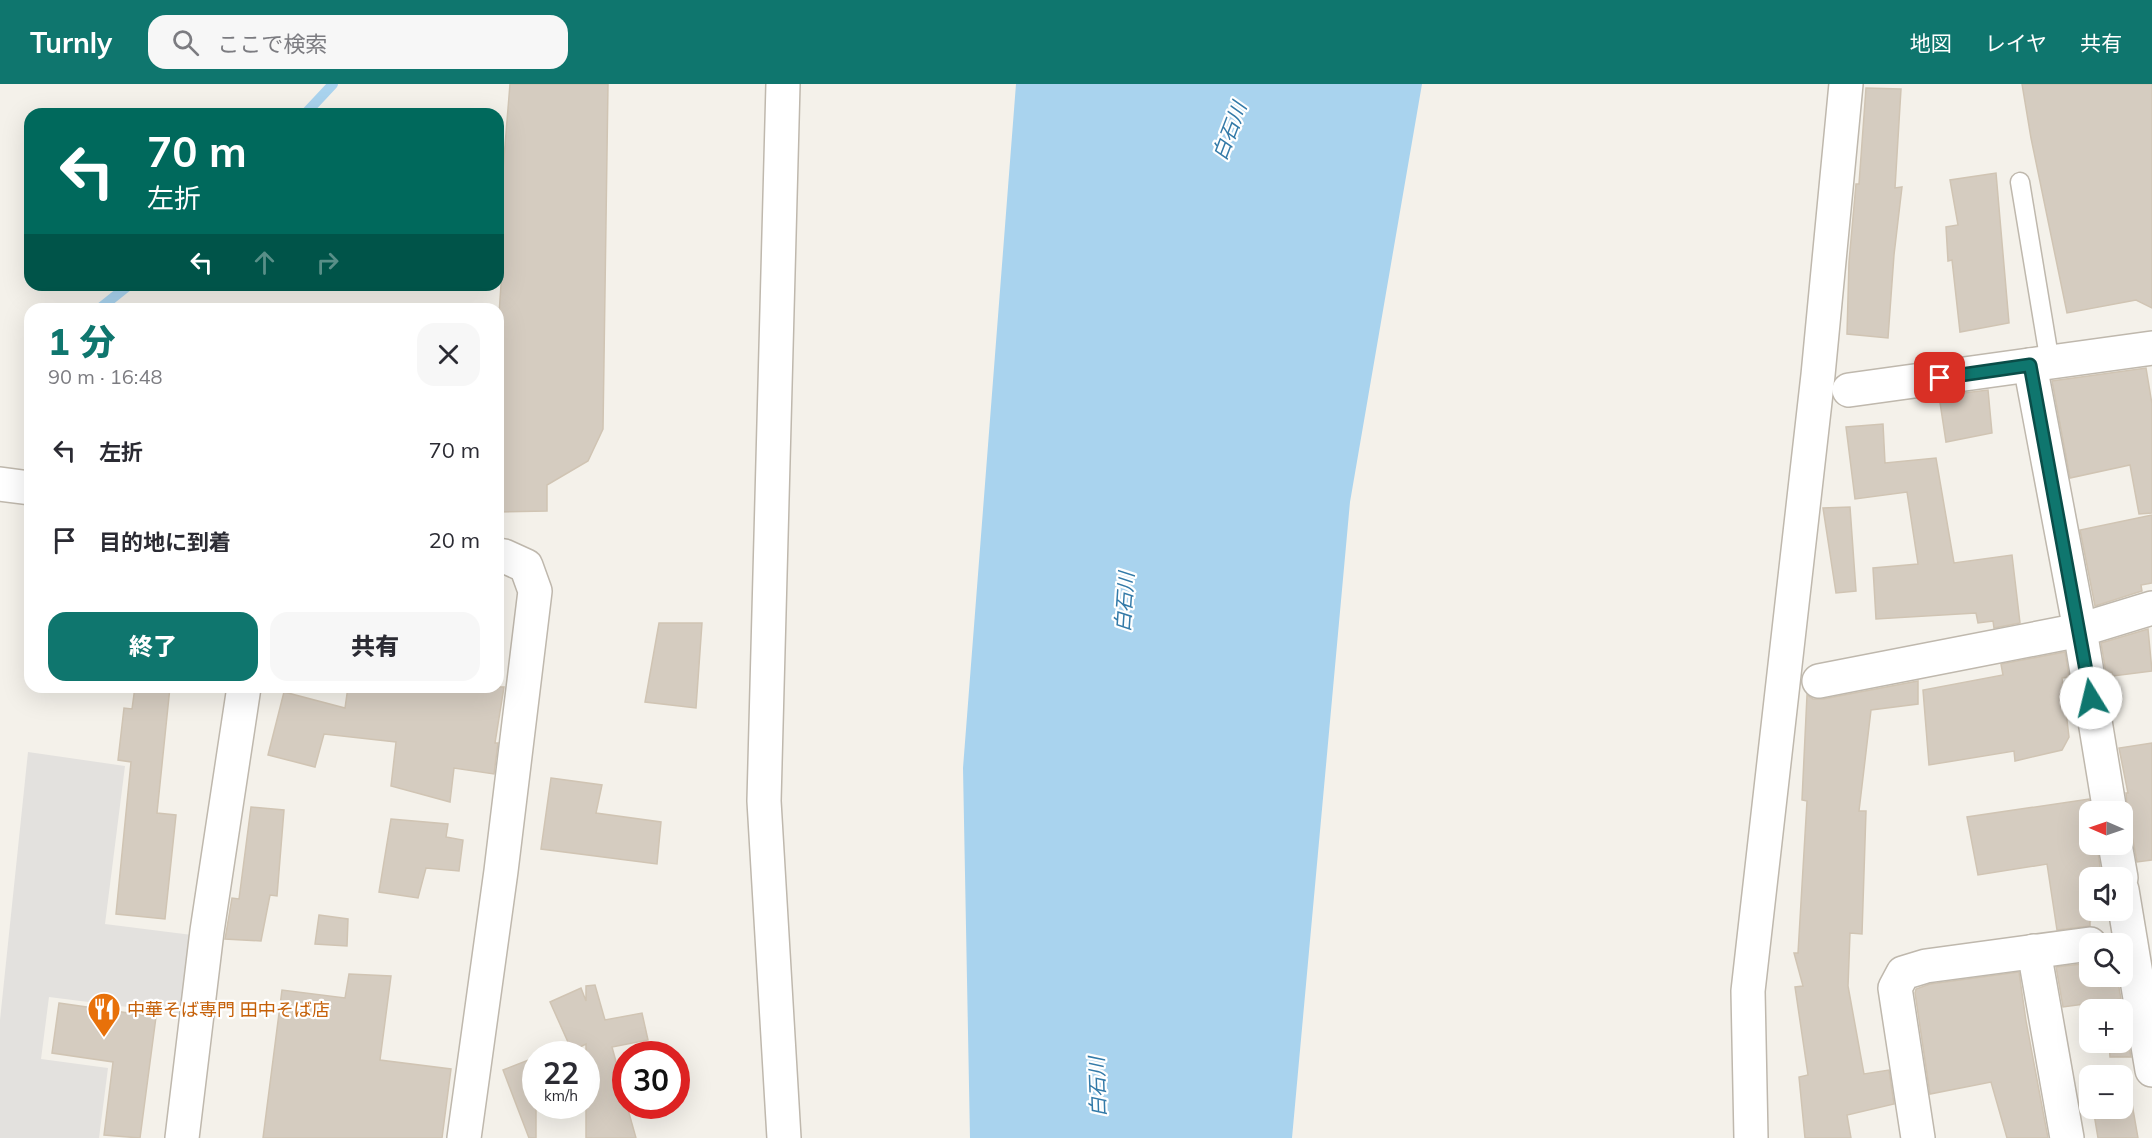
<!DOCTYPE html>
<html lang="ja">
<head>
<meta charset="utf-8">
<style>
	body { margin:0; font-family:Mulish,"Noto Sans JP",sans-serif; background:#f7f7f7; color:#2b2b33; height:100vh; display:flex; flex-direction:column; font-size:22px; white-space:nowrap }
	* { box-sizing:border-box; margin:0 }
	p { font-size:20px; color:#7c7c81 }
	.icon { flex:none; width:33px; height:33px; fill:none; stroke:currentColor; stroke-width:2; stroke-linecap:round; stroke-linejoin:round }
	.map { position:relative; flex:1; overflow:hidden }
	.details { position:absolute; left:24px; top:219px; width:480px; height:390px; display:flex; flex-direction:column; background:#fff; border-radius:18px; box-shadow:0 6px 24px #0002 }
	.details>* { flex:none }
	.banner { position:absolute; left:24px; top:24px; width:480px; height:183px; border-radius:18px; box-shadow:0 6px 24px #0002; background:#00695c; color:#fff; overflow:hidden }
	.needle { width:39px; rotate:272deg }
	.controls { position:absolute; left:2079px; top:717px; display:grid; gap:12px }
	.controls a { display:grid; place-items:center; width:54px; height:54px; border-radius:12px; background:#fff; box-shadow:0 6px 24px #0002; font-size:30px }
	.speed { position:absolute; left:522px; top:957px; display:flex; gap:12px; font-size:30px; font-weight:700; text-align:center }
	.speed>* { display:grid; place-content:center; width:78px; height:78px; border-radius:50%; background:#fff; box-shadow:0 6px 24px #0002; line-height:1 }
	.speed small { font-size:15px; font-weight:400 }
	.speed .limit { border:9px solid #d22; background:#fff; color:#111 }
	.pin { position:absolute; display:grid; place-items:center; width:51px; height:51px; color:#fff; margin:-26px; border-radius:12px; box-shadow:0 3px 9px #0006 }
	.me { position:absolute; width:66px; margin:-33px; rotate:351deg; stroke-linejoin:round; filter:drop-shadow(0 0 4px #0008) }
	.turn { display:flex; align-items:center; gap:21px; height:126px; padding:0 24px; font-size:27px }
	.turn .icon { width:78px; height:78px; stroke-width:2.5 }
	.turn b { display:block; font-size:42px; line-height:51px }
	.lanes { display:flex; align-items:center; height:57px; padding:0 24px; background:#0003; justify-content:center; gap:30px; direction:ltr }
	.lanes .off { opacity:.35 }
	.round { display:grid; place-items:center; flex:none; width:63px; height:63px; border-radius:18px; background:#f7f7f7 }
	.headline { display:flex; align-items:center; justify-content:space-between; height:102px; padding:0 24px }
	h1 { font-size:36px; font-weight:800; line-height:45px; color:#0f766e }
	.cta { display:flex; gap:12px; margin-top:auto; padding:12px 24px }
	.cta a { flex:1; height:69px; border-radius:18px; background:#0f766e; color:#fff; font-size:24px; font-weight:800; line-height:69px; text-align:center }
	.cta a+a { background:#f7f7f7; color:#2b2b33 }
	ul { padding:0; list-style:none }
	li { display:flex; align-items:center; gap:18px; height:90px; padding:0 24px }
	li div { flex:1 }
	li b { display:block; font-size:22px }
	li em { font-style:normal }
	header { display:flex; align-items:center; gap:36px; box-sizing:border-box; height:84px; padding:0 30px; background:#0f766e; color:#fff }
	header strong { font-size:28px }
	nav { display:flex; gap:33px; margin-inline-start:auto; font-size:21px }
	.search { width:420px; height:54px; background:#f7f7f7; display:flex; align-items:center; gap:15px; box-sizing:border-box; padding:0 21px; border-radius:18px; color:#7c7c81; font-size:22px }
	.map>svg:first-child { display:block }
	.parking { fill:#e3e1de }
	.water { fill:#a9d3ee }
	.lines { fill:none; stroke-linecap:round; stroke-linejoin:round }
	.stream { stroke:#a9d3ee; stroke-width:10 }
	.building { fill:#d5ccc0; stroke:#d0c4b3; stroke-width:1.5 }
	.lane-casing { stroke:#bfb8ad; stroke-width:21 }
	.street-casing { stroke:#bfb8ad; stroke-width:36 }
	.lane { stroke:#fff; stroke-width:18 }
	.street { stroke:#fff; stroke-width:33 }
	.route-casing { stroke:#0a4d48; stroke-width:15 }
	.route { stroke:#0f766e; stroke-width:10 }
	.labels { text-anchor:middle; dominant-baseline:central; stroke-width:4.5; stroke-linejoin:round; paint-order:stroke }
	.food-label { font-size:18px; fill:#c56008; stroke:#fff; text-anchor:start }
	.water-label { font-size:20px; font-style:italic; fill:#337aa8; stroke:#fff }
</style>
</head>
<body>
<header>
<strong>Turnly</strong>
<div class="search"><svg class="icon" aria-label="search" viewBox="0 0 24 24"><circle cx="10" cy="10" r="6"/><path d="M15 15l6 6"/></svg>ここで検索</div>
<nav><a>地図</a><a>レイヤ</a><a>共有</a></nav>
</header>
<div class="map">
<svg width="2152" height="1054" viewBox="0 0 2152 1054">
	<rect width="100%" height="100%" fill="#f4f1ea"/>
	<polygon class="parking" points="28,668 125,682 105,840 192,851 183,930 49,913 41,975 108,984 99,1054 0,1054 0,936"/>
	<polygon class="water" points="1016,0 1422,0 1350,418 1292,1054 970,1054 963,684"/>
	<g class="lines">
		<g class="stream">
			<polyline points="305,30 333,0"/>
			<polyline points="99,225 129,201"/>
		</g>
	</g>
	<g class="building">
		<polygon points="510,0 608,0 603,345 588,377 547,401 547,427 498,428 498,245 503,171 498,171 498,123 500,123"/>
		<polygon points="2022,0 2152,0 2152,224 2136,216 2067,229 2031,54"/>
		<polygon points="1866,4 1901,5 1895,104 1902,103 1894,171 1888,254 1847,250 1849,178 1856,100 1859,100"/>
		<polygon points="1996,89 2009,239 1960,248 1952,176 1948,177 1946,143 1958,141 1950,96"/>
		<polygon points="2146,284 2152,320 2152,429 2139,430 2130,381 2070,394 2052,297"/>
		<polygon points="1988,306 1992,349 1946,358 1939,312"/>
		<polygon points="1883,340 1885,379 1936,374 1954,479 2012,471 2020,539 1994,544 1993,537 1978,539 1976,529 1876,535 1873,484 1918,480 1907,408 1855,415 1846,343"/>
		<polygon points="1850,423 1856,507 1836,509 1823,424"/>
		<polygon points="2152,431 2152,499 2141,501 2142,507 2095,522 2080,446"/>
		<polygon points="659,539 702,539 696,624 645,618"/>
		<polygon points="2148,545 2152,587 2113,592 2112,588 2106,589 2101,559"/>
		<polygon points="2065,568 2069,593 2062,594 2069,653 2062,666 2015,677 2014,667 1929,681 1923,606 2003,591 2001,580"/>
		<polygon points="1918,597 1918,620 1871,626 1859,727 1866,727 1862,850 1850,849 1848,902 1864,990 1889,986 1894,1020 1847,1031 1851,1054 1805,1054 1799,993 1808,991 1795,903 1803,902 1794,869 1798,869 1807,717 1802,716 1807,611 1813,615 1823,615"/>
		<polygon points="135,603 170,603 157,729 176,731 165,835 116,830 131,678 118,676 124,624 132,625"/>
		<polygon points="348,603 504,603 495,659 498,659 494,690 454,684 450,718 391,702 396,658 324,650 315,683 268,671 284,608 345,624"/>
		<polygon points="2152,659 2152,776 2137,778 2133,756 2130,748 2122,743 2128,734 2126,709 2128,709 2119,664"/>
		<polygon points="551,694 602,701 596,729 661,738 657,780 541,765"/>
		<polygon points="2089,715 2091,728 2090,760 2097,760 2101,791 2088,793 2092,836 2090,837 2090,842 2057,846 2047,780 1978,791 1967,733"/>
		<polygon points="251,723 284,726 277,812 270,811 261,857 225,855 232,814 239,815"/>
		<polygon points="391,735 448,740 446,753 463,756 459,787 426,784 418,814 379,808"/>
		<polygon points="319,831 348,835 347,862 315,860"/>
		<polygon points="2090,879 2090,892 2117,892 2121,915 2063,923 2056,883"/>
		<polygon points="2019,888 2026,937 2048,1054 2007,1054 1991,998 1930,1010 1915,909 1916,905 1930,900"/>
		<polygon points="349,890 391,892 380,976 451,985 442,1054 263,1054 282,906 345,914"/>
		<polygon points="595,901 605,936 642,929 648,956 612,963 626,1014 626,1022 627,1022 636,1054 586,1054 586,960 572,967 550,918 581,904 586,917 586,902"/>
		<polygon points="59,919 156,933 140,1054 104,1051 113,978 52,969"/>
		<polygon points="2122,921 2131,973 2110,973 2109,958 2122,958 2122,926 2107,926 2107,923"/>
		<polygon points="536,973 536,1054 529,1054 503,986"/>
		<polygon points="2127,991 2138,1054 2098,1054 2093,1024 2122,1024 2122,992"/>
	</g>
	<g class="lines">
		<defs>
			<polyline id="lane" points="2020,98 2050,279"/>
			<g id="street">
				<polyline points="783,0 764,717 784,1054"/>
				<polyline points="2030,281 2080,546 2110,728"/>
				<polyline points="1849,306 2152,264"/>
				<polyline points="0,400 30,404"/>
				<polyline points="1819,597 2080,546 2152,524"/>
				<polyline points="2115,760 2121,794"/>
				<polyline points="2122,806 2152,986"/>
				<polyline points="2034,867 2067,1054"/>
				<polyline points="182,1054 207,847 244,603"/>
				<polyline points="464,1054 501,787 535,507 526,482 504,472 498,471"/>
				<polyline points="1751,1054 1748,907 1818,291 1846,0"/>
				<polyline points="1918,1054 1895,904 1903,889 1926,882 2090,860"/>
			</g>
		</defs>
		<use href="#lane" class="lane-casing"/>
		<use href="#street" class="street-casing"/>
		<use href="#lane" class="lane"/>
		<use href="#street" class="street"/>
	</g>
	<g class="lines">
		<defs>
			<polyline id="route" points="1940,294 2030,281 2091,614"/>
		</defs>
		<use href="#route" class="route-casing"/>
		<use href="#route" class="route"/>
	</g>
	<defs>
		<symbol id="restaurant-pin" viewBox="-11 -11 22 30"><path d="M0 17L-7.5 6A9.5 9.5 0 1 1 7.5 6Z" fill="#e8710a" stroke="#fff"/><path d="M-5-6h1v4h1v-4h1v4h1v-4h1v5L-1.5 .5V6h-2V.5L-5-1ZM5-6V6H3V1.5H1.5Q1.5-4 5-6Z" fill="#fff"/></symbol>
	</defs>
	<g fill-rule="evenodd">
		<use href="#restaurant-pin" x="85" y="906" width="38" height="52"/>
	</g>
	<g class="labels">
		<g class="food-label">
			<text x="127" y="925">中華そば専門 田中そば店</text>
		</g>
		<g class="water-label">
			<text transform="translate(1229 47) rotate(-69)">白石川</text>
			<text transform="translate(1124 518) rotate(-86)">白石川</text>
			<text transform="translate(1097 1003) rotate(-92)">白石川</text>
		</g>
	</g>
</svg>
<div class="controls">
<a><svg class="needle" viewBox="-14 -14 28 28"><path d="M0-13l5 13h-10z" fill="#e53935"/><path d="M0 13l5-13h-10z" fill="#7c7c81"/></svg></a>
<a><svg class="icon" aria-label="sound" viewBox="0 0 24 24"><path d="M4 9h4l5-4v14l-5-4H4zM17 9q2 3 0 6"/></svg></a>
<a><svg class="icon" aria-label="search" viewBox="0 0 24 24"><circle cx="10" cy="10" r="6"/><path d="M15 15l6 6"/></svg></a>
<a>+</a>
<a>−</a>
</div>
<div class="speed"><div>22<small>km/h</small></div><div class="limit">30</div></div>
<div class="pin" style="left:1940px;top:294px;background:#d93025"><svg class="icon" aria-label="arrive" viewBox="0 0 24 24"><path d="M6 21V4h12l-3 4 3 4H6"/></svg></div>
<svg class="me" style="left:2091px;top:614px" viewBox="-20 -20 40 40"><circle r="19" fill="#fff"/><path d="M0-13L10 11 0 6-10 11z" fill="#0f766e"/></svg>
<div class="banner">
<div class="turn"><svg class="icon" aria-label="left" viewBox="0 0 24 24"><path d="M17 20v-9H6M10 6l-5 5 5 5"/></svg><div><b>70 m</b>左折</div></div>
<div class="lanes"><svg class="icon" aria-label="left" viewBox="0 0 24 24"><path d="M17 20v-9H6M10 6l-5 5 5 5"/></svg><svg class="icon off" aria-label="ahead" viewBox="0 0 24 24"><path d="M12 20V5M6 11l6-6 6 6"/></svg><svg class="icon off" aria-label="right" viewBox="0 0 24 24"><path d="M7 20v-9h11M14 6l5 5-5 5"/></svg></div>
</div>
<section class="details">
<div class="headline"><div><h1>1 分</h1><p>90 m · 16:48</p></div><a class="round"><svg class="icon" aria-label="close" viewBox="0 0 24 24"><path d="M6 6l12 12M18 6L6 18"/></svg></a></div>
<ul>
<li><svg class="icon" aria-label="left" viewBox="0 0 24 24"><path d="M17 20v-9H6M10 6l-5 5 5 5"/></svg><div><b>左折</b></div><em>70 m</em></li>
<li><svg class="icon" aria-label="arrive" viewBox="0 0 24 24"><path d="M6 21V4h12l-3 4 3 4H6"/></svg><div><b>目的地に到着</b></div><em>20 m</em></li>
</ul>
<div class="cta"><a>終了</a><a>共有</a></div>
</section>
</div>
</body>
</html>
